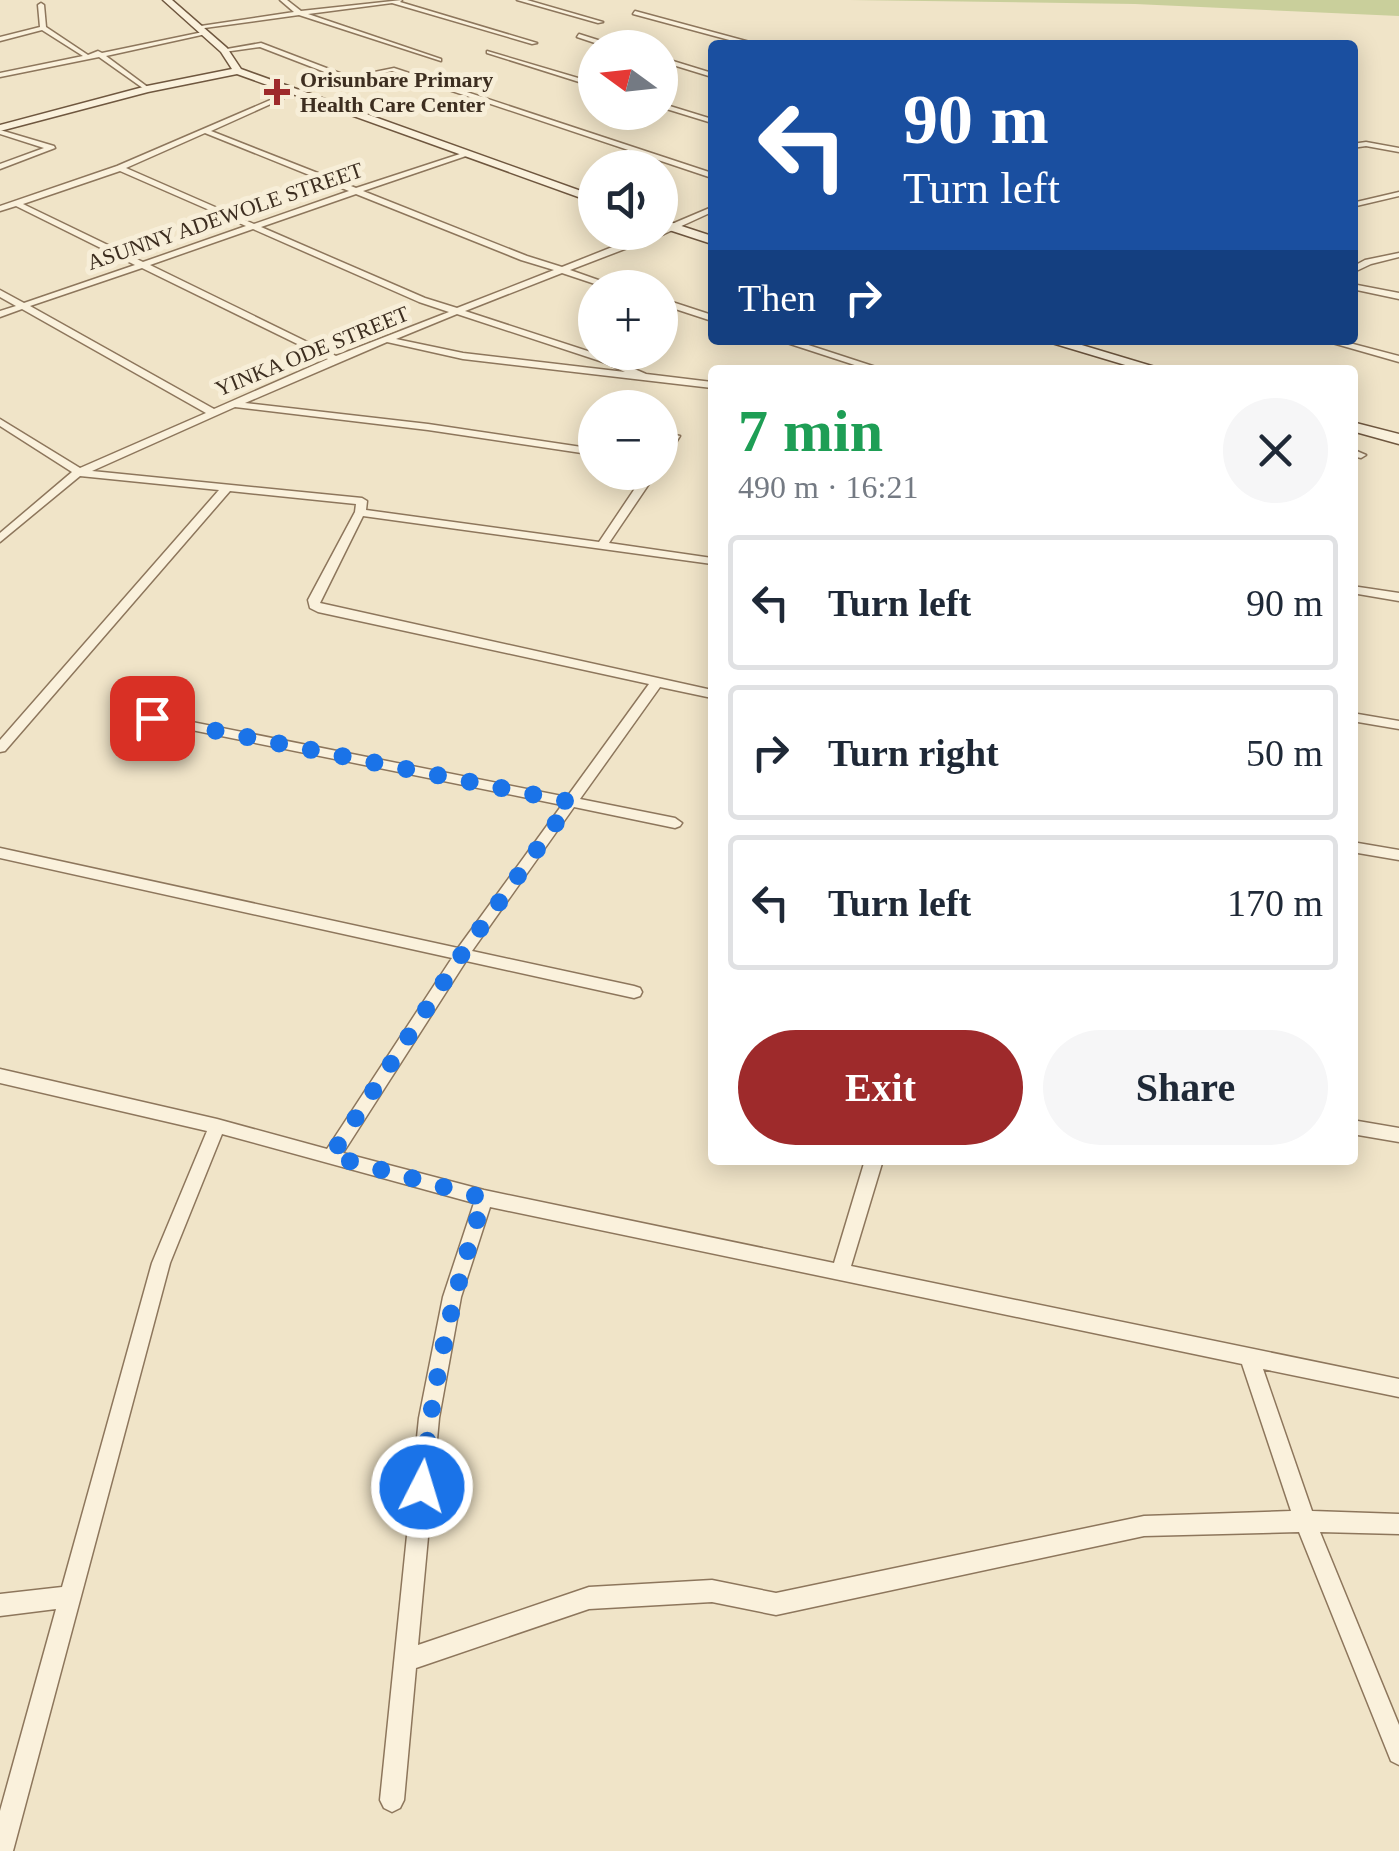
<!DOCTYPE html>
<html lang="en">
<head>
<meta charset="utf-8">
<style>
	body { margin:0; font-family:"Times New Roman",serif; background:#f6f6f7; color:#1f2937; height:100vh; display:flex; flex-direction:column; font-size:38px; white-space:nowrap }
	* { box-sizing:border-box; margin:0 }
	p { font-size:32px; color:#747a83 }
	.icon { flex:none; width:55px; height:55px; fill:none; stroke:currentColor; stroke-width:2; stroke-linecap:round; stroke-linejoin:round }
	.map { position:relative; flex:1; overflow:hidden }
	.panel { position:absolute; left:708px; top:365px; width:650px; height:800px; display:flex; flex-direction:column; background:#fff; border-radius:10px; box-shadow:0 5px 25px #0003 }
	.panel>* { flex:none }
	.hud { position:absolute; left:708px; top:40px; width:650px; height:305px; border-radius:10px; box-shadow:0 5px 25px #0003; background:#1a4fa0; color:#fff; overflow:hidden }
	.needle { width:65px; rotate:285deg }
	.buttons { position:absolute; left:578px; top:30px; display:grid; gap:20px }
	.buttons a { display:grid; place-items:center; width:100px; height:100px; border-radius:50%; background:#fff; box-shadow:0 5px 25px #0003; font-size:50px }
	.pin { position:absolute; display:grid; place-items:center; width:85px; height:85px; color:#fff; margin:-42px; border-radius:20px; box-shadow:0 5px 15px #0006 }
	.me { position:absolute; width:110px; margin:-55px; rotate:5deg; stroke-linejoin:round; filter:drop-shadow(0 0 8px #0008) }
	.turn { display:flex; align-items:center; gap:35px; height:210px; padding:0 30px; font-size:45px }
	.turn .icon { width:130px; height:130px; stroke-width:2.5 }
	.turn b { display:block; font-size:70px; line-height:85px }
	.then { display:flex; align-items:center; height:95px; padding:0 30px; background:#0003; gap:20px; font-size:38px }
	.round { display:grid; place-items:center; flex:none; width:105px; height:105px; border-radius:52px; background:#f6f6f7 }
	.headline { display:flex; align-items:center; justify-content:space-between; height:170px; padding:0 30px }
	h1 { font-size:60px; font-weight:800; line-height:75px; color:#1e9e55 }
	.action { display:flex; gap:20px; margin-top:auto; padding:20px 30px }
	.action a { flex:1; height:115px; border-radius:60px; background:#9e2a2b; color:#fff; font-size:40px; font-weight:800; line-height:115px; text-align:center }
	.action a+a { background:#f6f6f7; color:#1f2937 }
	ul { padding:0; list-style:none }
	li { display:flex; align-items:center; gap:30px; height:135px; margin:0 20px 15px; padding:0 10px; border:5px solid #e0e1e3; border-radius:10px }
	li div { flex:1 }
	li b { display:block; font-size:38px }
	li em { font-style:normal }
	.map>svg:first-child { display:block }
	.green { fill:#c9cf9b }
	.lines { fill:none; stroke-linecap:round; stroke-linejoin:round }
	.street-casing { stroke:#8d765c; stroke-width:3 }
	.secondary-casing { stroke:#6f573f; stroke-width:3 }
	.street { fill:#faf1dc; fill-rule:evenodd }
	.secondary { fill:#faf1dc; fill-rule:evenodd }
	.route { stroke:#1a73e8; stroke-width:18; stroke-dasharray:0 32.4 }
	.poi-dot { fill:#9e2a2b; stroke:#f7eed8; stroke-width:4 }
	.labels { text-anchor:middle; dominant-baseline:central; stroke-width:10; stroke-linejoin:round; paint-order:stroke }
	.far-poi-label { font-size:22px; font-weight:bold; fill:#3d2e20; stroke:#f7eed8; text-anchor:start }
	.far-street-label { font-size:22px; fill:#3d2e20; stroke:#f7eed8 }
</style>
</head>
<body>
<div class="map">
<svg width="1399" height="1851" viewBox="0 0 1399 1851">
	<rect width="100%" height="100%" fill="#f0e4c8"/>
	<polygon class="green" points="850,0 1399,0 1399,16 1135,4"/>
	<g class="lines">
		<defs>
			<g id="street">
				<polygon points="280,0 287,0 301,11 402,0 400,2 537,43 532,44 392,3 308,14 441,59 441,61 299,15 197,29 194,27 294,12"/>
				<polygon points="517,0 527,0 603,22 598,23"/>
				<polygon points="41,3 44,5 46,27 88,55 98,51 102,53 203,32 206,34 106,56 149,88 147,91 99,57 0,77 0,73 83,56 42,30 0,41 0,37 40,27 38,5"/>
				<polygon points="635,11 757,44 758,45 748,45 633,14"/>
				<polygon points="579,34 620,47 621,48 610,48 577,37"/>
				<path d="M261,43L350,77L394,68L712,173V177H709L392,71L293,94L211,131L356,188L466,152V156L363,191L527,256L562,267L650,232H660V229L712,207V212L664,234L570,270L621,288H607L562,273L465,311L609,358L646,374L712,382V388L463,359L387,342L245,403L428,424L595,449V455L428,430L235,407L92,471L362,498L367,501L366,510L599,542L646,472H657L609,543L712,558V564L363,516L320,603L712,690V698L660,687L580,799L675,818L682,823L680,826L675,828L574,807L472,951L634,986L640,988L642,992L640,996L634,998L466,961L343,1153L484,1190L834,1263L865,1160H883L851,1266L1399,1379V1397L1263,1369L1312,1511L1399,1514V1534L1320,1532L1399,1725V1765L1391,1761L1299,1532L1144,1536L776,1615L712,1602L589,1609L416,1668L404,1800L400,1808L392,1812L384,1808L380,1800L419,1418L443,1297L474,1203L222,1134L170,1263L13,1851H0V1811L56,1609L0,1616V1594L62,1587L152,1263L207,1131L0,1083V1069L217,1119L327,1149L452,958L0,858V848L458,948L562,805L152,722L147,721L146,718L147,715L152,714L567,797L649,684L318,612L310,608L308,600L355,512L356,504L230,491L5,751L0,752V740L219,490L80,476L0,542V533L72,472L0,426V419L80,468L206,413L22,309L0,317V311L16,306L0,297V290L24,303L135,265L16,206L0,211V206L117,166L289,92L343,79L260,47L224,52L221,50ZM205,133L349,191L254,224L126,168ZM120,171L246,226L143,262L23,204ZM356,194L521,260L554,270L457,308L425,298L261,227ZM253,229L419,302L449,312L336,356L150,265ZM142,268L328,359L214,409L30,306ZM457,314L603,362L625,372L463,353L396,339ZM490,1207L1242,1364L1291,1511L1144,1516L776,1593L712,1580L589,1587L418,1645L439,1418L461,1297Z"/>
				<polygon points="487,51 595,83 595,87 487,53"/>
				<polygon points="660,57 712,73 712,77 660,61"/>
				<polygon points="660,103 712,119 712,123 660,107"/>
				<polygon points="0,130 54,146 55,148 0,169 0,164 44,148 0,134"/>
				<polygon points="1366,142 1399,148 1399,152 1366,146 1352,148 1352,144"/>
				<polygon points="1399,192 1399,196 1352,207 1352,203"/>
				<polygon points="1399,253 1399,257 1371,264 1352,273 1352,267 1365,260"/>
				<polygon points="1352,284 1399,293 1399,299 1352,289"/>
				<polygon points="660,298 712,315 712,321 660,304"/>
				<polygon points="778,340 793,340 885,370 870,370"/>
				<polygon points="1322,340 1338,340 1399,356 1399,362"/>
				<polygon points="671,434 680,436 664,462 660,463 660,452"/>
				<polygon points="1352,449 1366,455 1361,458 1352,456"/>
				<polygon points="1352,586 1399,593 1399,601 1352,593"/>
				<polygon points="1352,713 1399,721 1399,729 1352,721"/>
				<polygon points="1352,842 1399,850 1399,860 1352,852"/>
				<polygon points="1352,1120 1399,1128 1399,1142 1352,1134"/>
			</g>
			<g id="secondary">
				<polygon points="163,0 172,0 227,48 241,69 595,196 595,203 237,74 148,92 0,131 0,125 147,86 232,69 221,52"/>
				<polygon points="660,219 712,236 712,244 660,227"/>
				<polygon points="1042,340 1065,340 1165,370 1142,370"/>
				<polygon points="1352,422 1399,434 1399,444 1352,431"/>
			</g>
		</defs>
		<use href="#street" class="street-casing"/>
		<use href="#secondary" class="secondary-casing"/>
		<use href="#street" class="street"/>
		<use href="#secondary" class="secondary"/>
	</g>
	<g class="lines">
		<path class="route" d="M152,718L571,802L462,954L331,1156L484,1198C452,1297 432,1383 422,1487"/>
	</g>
	<path class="poi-dot" d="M272 77h10v10h10v10h-10v10h-10v-10h-10v-10h10z"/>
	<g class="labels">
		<g class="far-poi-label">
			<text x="300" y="79">Orisunbare Primary<tspan x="300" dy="25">Health Care Center</tspan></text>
		</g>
		<g class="far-street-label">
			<text transform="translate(225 216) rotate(-19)">ASUNNY ADEWOLE STREET</text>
			<text transform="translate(312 351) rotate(-22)">YINKA ODE STREET</text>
		</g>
	</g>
</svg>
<div class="buttons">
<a><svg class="needle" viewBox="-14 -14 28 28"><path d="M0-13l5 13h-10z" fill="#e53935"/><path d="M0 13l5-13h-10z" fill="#747a83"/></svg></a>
<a><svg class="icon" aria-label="sound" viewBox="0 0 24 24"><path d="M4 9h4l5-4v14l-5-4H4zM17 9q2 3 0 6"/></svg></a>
<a>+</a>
<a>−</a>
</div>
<div class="pin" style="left:152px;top:718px;background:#d93025"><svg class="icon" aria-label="arrive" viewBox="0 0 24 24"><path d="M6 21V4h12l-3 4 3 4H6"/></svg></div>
<svg class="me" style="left:422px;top:1487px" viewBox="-20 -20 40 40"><circle r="17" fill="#1a73e8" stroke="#fff" stroke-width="3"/><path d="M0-11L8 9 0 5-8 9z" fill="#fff"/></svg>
<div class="hud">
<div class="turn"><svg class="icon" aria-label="left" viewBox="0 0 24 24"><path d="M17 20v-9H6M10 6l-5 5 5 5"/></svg><div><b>90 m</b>Turn left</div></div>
<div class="then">Then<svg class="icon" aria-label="right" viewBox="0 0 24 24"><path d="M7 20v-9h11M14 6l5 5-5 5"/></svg></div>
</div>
<section class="panel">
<div class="headline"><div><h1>7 min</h1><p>490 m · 16:21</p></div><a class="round"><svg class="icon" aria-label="close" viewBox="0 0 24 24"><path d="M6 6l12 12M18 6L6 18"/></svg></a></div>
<ul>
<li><svg class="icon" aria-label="left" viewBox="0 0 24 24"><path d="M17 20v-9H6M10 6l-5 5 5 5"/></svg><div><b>Turn left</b></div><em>90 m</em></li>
<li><svg class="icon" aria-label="right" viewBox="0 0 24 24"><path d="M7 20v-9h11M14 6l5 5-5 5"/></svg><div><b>Turn right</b></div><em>50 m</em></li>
<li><svg class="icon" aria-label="left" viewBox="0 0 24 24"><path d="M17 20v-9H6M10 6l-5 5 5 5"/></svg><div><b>Turn left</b></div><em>170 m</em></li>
</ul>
<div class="action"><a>Exit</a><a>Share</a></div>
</section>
</div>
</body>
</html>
